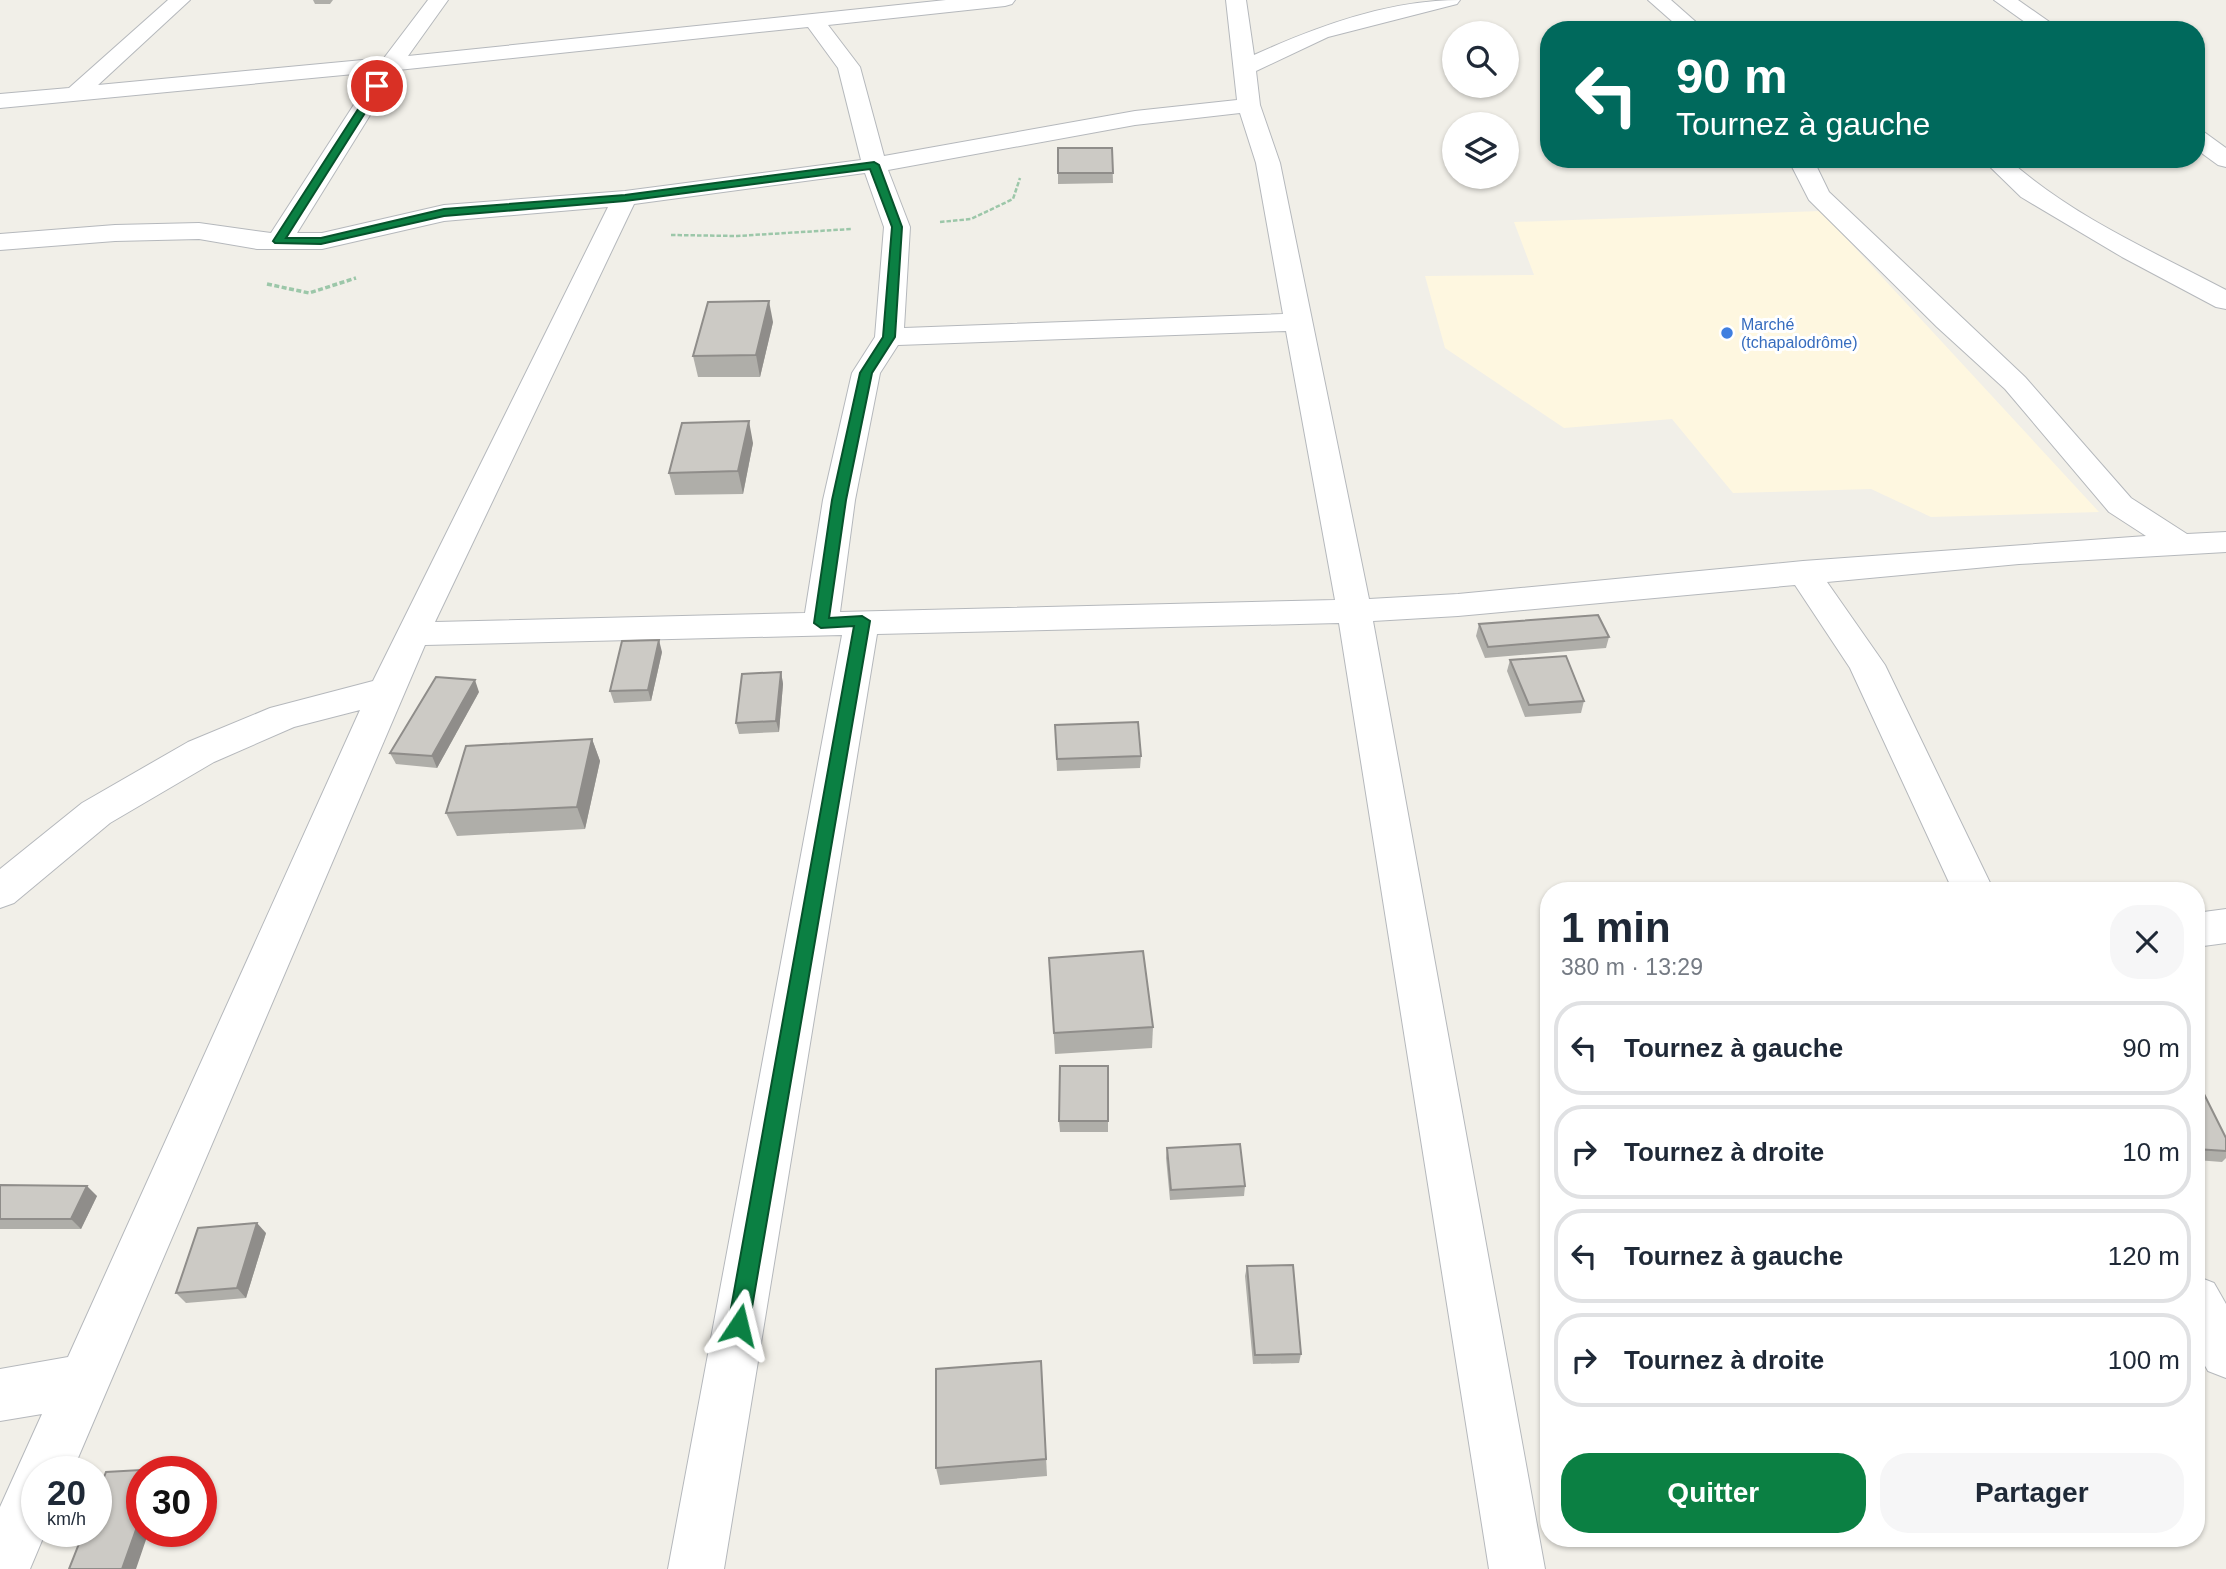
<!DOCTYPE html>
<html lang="fr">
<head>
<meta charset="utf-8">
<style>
	body { margin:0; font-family:Helvetica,sans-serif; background:#f6f6f7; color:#1f2937; height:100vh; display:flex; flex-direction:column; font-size:26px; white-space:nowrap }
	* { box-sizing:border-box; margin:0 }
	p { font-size:23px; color:#747a83 }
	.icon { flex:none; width:38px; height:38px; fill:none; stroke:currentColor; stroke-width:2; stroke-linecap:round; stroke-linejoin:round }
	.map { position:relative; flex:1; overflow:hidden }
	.details { position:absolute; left:1540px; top:882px; width:665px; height:665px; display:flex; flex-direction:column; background:#fff; border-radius:28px; box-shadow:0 2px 5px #0004 }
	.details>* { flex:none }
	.top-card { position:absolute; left:1540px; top:21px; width:665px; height:147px; border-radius:28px; box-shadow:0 2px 5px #0004; background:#00695c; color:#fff; overflow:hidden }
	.controls { position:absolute; left:1442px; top:21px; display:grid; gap:14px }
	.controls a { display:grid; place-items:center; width:77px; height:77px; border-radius:50%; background:#fff; box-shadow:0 2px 5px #0004; font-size:35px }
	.speed { position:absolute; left:21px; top:1456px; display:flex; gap:14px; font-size:35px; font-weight:700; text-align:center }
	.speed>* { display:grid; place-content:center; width:91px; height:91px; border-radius:50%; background:#fff; box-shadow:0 2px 5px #0004; line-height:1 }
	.speed small { font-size:18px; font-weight:400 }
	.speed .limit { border:10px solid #d22; background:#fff; color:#111 }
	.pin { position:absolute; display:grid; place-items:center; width:60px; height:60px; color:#fff; margin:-30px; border:4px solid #fff; border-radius:50%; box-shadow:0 2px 7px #0007 }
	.me { position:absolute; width:77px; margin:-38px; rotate:10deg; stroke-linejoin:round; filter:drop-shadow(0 0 5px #0008) }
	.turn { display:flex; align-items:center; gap:24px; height:147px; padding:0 21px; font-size:32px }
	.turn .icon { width:91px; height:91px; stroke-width:2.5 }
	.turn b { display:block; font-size:49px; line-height:60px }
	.round { display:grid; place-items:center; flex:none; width:74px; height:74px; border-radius:28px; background:#f6f6f7 }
	.headline { display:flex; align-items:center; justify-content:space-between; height:119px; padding:0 21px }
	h1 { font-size:42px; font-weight:800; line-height:52px }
	.action { display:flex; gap:14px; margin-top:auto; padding:14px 21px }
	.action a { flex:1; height:80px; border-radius:28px; background:#0b8043; color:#fff; font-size:28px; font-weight:800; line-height:80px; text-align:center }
	.action a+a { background:#f6f6f7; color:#1f2937 }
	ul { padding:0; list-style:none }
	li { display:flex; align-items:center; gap:21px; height:94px; margin:0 14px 10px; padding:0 7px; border:4px solid #e0e1e3; border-radius:28px }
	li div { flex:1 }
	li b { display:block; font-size:26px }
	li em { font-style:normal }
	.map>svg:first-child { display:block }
	.commercial { fill:#fef7e0 }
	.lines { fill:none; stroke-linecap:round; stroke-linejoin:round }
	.minor-casing { stroke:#b5b8bc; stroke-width:2 }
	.path-far1 { stroke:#9cc7a9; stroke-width:2.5; stroke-dasharray:4.5 2; stroke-linecap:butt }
	.path { stroke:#9cc7a9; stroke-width:3.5; stroke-dasharray:5 2.5; stroke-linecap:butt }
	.minor { fill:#fff; fill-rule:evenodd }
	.wall { fill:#afaea9 }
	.shaded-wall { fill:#8f8d8a }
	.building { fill:#cccac5; stroke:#8f8d8a; stroke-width:2 }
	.route { fill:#0b8043; stroke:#07532c; stroke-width:2 }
	.shop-dot { fill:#3f7fe0; stroke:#fff; stroke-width:2.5 }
	.labels { text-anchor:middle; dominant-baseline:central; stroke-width:6; stroke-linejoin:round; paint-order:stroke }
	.far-shop-label { font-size:16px; fill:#366cbe; stroke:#fff; text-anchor:start }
</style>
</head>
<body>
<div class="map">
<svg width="2226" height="1569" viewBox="0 0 2226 1569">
	<rect width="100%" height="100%" fill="#f1efe8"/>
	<polygon class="commercial" points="1821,211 2099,512 1931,517 1871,489 1733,493 1672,419 1564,428 1445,348 1425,276 1534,275 1514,222"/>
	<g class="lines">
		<defs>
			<g id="minor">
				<path d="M168,0H190L98,85L384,58L428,0H448L408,56L946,0H1015L1012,4L1005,6L828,25L860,67L884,156L1135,111L1237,100L1226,0H1246L1254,55C1318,26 1389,0 1460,0L1457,4L1328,37L1256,71L1260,105L1280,163L1369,599L1458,594L1803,561L2146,536L2109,512L2005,389L1937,327L1809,200L1788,159H1813L1829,192L2025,377L2131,498L2187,534L2226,532V552L2019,564L1827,582L1885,665L1994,891H1953L1850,668L1795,585L1458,616L1373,621L1545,1569H1489L1339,623L877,634L724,1569H668L842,635L425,645L72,1472H37V1531H46L30,1569H0V1507L42,1414L0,1421V1369L68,1357L360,710L294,727L214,762L110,823L14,903L0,908V869L82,803L188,742L270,708L373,681L608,207L444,221L322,249H257L199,239L115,241L0,250V234L115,225L199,223L271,233L375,72L0,108V94L69,88ZM808,27L838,68L861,160L625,191L444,205L322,233H297L398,70ZM1240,113L1256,163L1283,314L904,328L910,227L888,170L1135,125ZM865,173L884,227L875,337L852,373L823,500L805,613L435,622L634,204ZM1286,331L1335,600L840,612L855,500L880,373L898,345Z"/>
				<polygon points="1648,0 1671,0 1705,30 1682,30"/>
				<polygon points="1994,0 2018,0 2061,30 2036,30"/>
				<polygon points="2196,130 2204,132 2226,148 2226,167 2218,165 2196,149"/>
				<path d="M1982,159H2008C2071,216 2152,251 2226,290V309L2216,307L2122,257L2021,197Z"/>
				<polygon points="2226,909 2226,943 2196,947 2196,913"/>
				<polygon points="2196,1276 2214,1283 2226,1304 2226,1378 2208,1371 2196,1350"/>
			</g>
		</defs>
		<use href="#minor" class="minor-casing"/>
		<g class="path-far1">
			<polyline points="940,222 971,219 1013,199 1020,178"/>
			<polyline points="671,235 737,236 851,229"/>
		</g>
		<polyline class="path" points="267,284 309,293 356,278"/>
		<use href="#minor" class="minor"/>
	</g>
	<g class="wall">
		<polygon points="313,0 333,0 330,4 315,4"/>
		<polygon points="1058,148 1112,148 1113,183 1058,184"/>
		<polygon points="773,322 760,377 698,377 693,356"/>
		<polygon points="753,443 743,494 675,495 669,473"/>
		<polygon points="1479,624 1609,637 1606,648 1485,658 1476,636"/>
		<polygon points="662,652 651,701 614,703 610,691"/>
		<polygon points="1510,660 1584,701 1581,713 1525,717 1507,671"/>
		<polygon points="781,672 783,684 779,732 739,734 736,723"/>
		<polygon points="479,692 437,768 396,764 390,753"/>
		<polygon points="1055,725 1141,756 1140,768 1057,771"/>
		<polygon points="592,739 600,761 585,829 457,836 446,813"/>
		<polygon points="1049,958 1153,1027 1152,1048 1055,1054"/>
		<polygon points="1108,1066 1108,1132 1060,1132 1059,1121"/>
		<polygon points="2196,1082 2226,1138 2226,1158 2222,1162 2196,1160"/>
		<polygon points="1167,1148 1245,1186 1244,1196 1170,1200 1166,1158"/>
		<polygon points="0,1185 97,1196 81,1229 0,1229"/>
		<polygon points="266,1233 246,1298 186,1303 176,1293"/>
		<polygon points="1247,1266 1301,1354 1299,1363 1253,1364 1245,1276"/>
		<polygon points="1042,1379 1047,1476 940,1485 936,1468"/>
	</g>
	<g class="shaded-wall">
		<polygon points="769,301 773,322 760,377 756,355"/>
		<polygon points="749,421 753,443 743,494 738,471"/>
		<polygon points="659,640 662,652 651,701 648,690"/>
		<polygon points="781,672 783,684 779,732 776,721"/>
		<polygon points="475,680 479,692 437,768 432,756"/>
		<polygon points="592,739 600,761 585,829 577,807"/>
		<polygon points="87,1186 97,1196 81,1229 71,1219"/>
		<polygon points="257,1223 266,1233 246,1298 237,1288"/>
		<polygon points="142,1513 142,1531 149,1531 136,1569 122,1569"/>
	</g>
	<g class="building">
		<polygon points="1058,148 1112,148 1113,173 1058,173"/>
		<polygon points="769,301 756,355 693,356 708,302"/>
		<polygon points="749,421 738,471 669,473 682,423"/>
		<polygon points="1598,615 1609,637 1488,647 1479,624"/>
		<polygon points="659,640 648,690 610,691 622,641"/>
		<polygon points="1566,656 1584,701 1529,705 1510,660"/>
		<polygon points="781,672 776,721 736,723 742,674"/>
		<polygon points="436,677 475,680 432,756 390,753"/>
		<polygon points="1138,722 1141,756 1057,759 1055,725"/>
		<polygon points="592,739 577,807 446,813 466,746"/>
		<polygon points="1143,951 1153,1027 1054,1033 1049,958"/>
		<polygon points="1060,1066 1108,1066 1108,1121 1059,1121"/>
		<polygon points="2196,1082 2198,1082 2226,1138 2226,1151 2196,1149"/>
		<polygon points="1240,1144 1245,1186 1171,1190 1167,1148"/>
		<polygon points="0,1185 87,1186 71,1219 0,1219"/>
		<polygon points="257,1223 237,1288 176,1293 198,1228"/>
		<polygon points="1293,1265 1301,1354 1255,1355 1247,1266"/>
		<polygon points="1041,1361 1046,1459 936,1468 936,1369"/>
		<polygon points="158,1469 156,1472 142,1472 142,1513 122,1569 69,1569 84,1531 96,1531 96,1498 106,1472"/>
	</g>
	<polygon class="route" points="377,84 382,86 286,238 321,238 444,209 625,195 874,162 879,165 902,227 895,337 872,373 846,500 829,618 862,616 870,621 749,1325 746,1333 739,1336 731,1333 728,1325 854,626 821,628 814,623 832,500 860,373 883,337 892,227 870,169 625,201 444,216 321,244 275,243 273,241 373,86"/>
	<circle class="shop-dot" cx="1727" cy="333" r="7"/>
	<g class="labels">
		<g class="far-shop-label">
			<text x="1741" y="324">Marché<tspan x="1741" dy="18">(tchapalodrôme)</tspan></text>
		</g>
	</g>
</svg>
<div class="controls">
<a><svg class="icon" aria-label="search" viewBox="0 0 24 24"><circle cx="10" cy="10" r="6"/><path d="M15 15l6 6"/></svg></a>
<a><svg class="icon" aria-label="layers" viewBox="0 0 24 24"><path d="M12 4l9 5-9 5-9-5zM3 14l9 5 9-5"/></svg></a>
</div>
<div class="speed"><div>20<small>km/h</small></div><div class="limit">30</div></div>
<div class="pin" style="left:377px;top:86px;background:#d93025"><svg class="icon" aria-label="arrive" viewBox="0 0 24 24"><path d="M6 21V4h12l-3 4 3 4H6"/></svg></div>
<svg class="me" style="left:739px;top:1325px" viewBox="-20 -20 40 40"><path d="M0-17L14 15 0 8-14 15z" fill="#0b8043" stroke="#fff" stroke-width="4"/></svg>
<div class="top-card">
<div class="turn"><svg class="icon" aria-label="left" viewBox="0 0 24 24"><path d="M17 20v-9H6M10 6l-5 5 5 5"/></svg><div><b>90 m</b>Tournez à gauche</div></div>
</div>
<section class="details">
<div class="headline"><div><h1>1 min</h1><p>380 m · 13:29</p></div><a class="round"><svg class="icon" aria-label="close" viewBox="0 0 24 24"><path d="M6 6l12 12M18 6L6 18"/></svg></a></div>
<ul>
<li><svg class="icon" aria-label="left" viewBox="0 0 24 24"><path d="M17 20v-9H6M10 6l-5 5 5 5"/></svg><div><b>Tournez à gauche</b></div><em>90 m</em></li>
<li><svg class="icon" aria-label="right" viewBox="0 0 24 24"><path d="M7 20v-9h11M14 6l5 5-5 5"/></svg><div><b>Tournez à droite</b></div><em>10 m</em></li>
<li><svg class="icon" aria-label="left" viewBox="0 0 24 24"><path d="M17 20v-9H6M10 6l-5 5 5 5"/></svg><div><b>Tournez à gauche</b></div><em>120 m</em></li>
<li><svg class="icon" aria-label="right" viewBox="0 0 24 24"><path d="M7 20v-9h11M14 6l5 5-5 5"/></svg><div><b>Tournez à droite</b></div><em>100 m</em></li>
</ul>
<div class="action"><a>Quitter</a><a>Partager</a></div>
</section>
</div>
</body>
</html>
